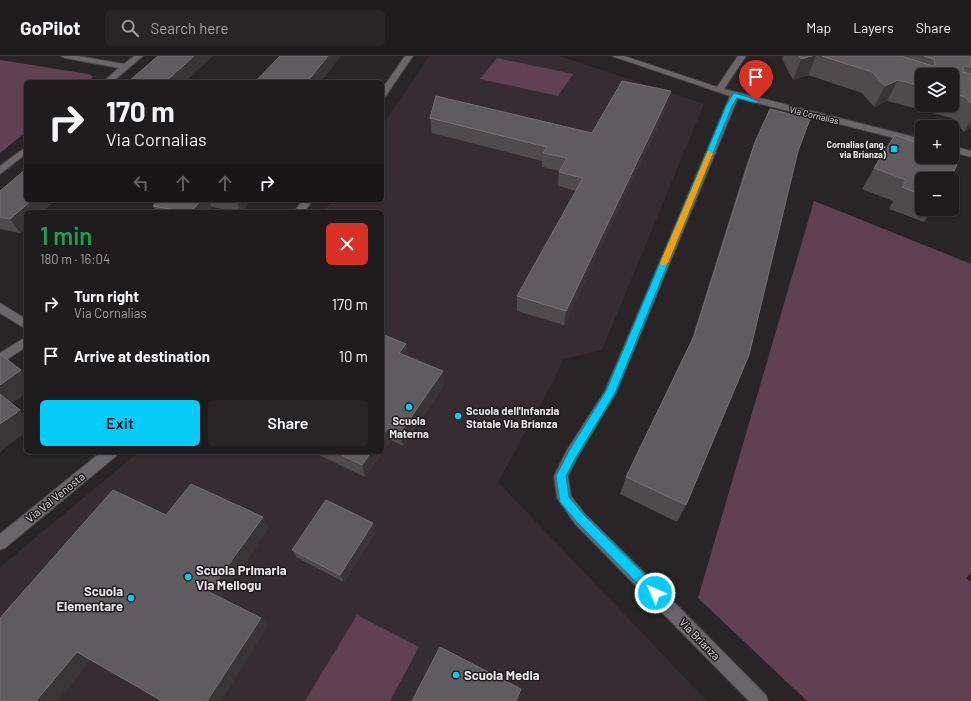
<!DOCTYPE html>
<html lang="en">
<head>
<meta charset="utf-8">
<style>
	body { margin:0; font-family:Barlow,sans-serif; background:#272526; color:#f1f3f6; height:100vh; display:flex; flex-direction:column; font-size:15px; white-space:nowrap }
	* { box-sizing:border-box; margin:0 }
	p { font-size:13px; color:#a1a1a4 }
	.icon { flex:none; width:22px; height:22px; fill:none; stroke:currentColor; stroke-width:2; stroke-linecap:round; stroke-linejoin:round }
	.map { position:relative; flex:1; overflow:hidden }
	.details { position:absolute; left:24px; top:154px; width:360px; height:244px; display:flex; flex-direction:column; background:#1f1c1d; border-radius:6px; box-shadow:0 1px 3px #0004,0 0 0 1px #3c3a3b }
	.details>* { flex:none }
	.banner { position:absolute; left:24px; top:24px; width:360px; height:122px; border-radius:6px; box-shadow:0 1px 3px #0004,0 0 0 1px #3c3a3b; background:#1f1c1d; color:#f1f3f6; overflow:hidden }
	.tools { position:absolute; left:915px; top:12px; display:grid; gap:8px }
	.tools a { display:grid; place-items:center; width:44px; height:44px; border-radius:6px; background:#1f1c1d; box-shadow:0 1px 3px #0004,0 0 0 1px #3c3a3b; font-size:20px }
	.pin { position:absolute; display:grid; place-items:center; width:34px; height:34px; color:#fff; margin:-41px -17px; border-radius:50% 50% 50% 0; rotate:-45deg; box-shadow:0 0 4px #0007 }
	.pin .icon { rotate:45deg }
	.me { position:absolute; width:44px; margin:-22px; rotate:315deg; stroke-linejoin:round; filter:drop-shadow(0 0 3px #0008) }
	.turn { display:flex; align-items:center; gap:14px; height:84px; padding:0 16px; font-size:18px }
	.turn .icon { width:52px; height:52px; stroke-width:2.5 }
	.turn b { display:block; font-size:28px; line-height:34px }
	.lanes { display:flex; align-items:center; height:38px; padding:0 16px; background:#0003; justify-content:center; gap:20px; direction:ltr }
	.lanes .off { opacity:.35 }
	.round { display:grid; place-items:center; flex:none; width:42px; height:42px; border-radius:6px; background:#272526 }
	.overview { display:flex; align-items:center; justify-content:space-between; height:68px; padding:0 16px }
	h1 { font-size:24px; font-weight:600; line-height:30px; color:#1e9e55 }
	.cta { display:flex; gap:8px; margin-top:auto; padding:8px 16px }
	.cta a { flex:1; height:46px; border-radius:6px; background:#05cbf9; color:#111; font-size:16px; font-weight:600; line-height:46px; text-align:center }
	.cta a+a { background:#272526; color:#f1f3f6 }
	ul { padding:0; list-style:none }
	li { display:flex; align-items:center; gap:12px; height:52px; padding:0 16px }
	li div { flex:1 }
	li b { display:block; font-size:15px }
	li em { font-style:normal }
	header { display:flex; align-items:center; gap:24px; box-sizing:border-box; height:56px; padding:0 20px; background:#1f1c1d; border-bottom:1px solid #3c3a3b }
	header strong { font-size:19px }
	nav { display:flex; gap:22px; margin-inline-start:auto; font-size:14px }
	.search { width:280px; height:36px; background:#272526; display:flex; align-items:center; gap:10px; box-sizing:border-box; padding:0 14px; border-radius:6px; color:#a1a1a4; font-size:15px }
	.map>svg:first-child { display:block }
	.built { fill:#372c32 }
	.green { fill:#604152 }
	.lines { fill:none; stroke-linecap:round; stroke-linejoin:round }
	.street-casing { stroke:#454143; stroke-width:2 }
	.street { fill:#6a6568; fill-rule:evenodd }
	.wall { fill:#4f4b4d; fill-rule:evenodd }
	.shaded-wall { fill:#393537 }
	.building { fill:#605b5e; stroke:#757073 }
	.route { fill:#05cbf9; stroke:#0384a2 }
	.slow { fill:#f59e0b }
	.poi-dot { fill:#05cbf9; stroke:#1f1b1d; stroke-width:1.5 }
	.labels { text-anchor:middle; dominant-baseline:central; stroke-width:3; stroke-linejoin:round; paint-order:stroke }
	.far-street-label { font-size:9px; fill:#e7e4e5; stroke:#1f1b1d }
	.far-poi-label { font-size:9px; font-weight:bold; fill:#e7e4e5; stroke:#1f1b1d; text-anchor:end }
	.poi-label { font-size:11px; font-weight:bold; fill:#e7e4e5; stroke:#1f1b1d; text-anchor:start }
	.street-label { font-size:11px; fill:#e7e4e5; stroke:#1f1b1d }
	.near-poi-label { font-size:13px; font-weight:bold; fill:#e7e4e5; stroke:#1f1b1d; text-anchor:start }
</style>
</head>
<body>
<header>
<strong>GoPilot</strong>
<div class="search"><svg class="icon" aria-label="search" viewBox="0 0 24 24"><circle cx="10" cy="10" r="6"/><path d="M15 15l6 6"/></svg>Search here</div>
<nav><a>Map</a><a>Layers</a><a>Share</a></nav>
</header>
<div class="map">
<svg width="971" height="645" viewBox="0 0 971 645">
	<rect width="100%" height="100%" fill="#292527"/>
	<polygon class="built" points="429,0 559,0 704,48 602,294 563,303 554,324 498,426 707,645 0,645 0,511 139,396 382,396 382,156 324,156 332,144 382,144 382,70"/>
	<g class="green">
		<polygon points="497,2 573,18 558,40 480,23"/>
		<polygon points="0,4 89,18 93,21 87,26 26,26 26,76 0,97"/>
		<polygon points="814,145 971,208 971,517 966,522 971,526 971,645 807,645 698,542"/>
		<polygon points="357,559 419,591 390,645 305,645"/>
	</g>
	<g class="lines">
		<defs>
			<g id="street">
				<polygon points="61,0 78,0 124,8 134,0 143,0 112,26 103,26 119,12 65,2"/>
				<polygon points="405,0 413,0 385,41 382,41 382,33"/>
				<polygon points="612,0 624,0 717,31 738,0 746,0 724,33 922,83 922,89 738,42 616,337 577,402 568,420 571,440 585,458 660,532 766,639 768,645 749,645 575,468 557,442 554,420 567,394 605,335 730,40"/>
				<polygon points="952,90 971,95 971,101 952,96"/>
				<polygon points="26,91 26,98 0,118 0,110"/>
				<polygon points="303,144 313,144 304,156 294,156"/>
				<polygon points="0,247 26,263 26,273 0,257"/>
				<polygon points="26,281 26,291 0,308 0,297"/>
				<polygon points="101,396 118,396 116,400 5,492 0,494 0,478"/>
			</g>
		</defs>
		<use href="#street" class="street-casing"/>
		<use href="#street" class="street"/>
	</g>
	<g class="wall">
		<path d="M783,0H971V71L964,76L952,62L887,45L874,51L862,37L808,19L793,24L782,3ZM922,19H952V49H922Z"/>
		<polygon points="668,49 564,269 517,255 517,240 576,135 558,130 559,115 542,111 542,105 432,77 430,62 592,77"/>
		<polygon points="755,86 798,95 686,449 677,466 620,438 626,421 690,289 747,107"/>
		<polygon points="874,112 922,123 922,153 933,153 924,166 889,153 893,145 862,133"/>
		<polygon points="0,135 26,156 26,172 20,177 0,173"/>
		<polygon points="158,144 251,144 241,156 237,156 212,151 208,156 156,156 153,150"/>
		<polygon points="406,288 408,301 444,329 403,390 391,384 365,421 319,399 318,396 382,396"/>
		<polygon points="376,475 344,526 296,501 292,494"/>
	</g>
	<g class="shaded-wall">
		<polygon points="194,0 213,0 185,26 165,26"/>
		<polygon points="328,0 341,0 321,26 307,26"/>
		<polygon points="812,0 816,0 808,19 793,24 801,3"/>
		<polygon points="898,24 887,45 874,51 885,30"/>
		<polygon points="671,35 668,49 564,269 566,255"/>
		<polygon points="971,65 971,71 964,76"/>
		<polygon points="32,144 55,144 43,156 26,156 26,172 20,177 10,163"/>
		<polygon points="201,144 209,144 212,151 208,156 191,156"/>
		<polygon points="236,144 251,144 241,156 240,156"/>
		<polygon points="406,288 408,302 399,297"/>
		<polygon points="21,314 26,319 26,337 10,349 0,339 0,329"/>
		<polygon points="443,315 444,329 403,390 400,377"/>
		<polygon points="20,354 26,360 26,376 0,396 0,368"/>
		<polygon points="388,372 391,384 365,421 362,409 371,396 382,396 382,380"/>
		<polygon points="263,461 269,472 219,545 209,536"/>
		<polygon points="373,467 376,475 344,526 340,519"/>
		<polygon points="261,562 268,570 221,645 207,645"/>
		<polygon points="77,596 91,604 58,645 36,645"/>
		<polygon points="521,633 520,640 518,645 516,645"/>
	</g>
	<g class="building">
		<polygon points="158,0 194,0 165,26 128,26"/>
		<polygon points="280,0 328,0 307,26 255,26"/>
		<polygon points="799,0 812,0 801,3"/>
		<polygon points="822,0 901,0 933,10 935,8 934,3 924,0 971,0 971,11 965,10 963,11 963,16 971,18 971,48 965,41 952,37 952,19 922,19 922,30 898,24 885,30 872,16"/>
		<polygon points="622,25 671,35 566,255 517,240 583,122 559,116 567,102 543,97 547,91 430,62 436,40 592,77"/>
		<polygon points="770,53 810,63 798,95 749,299 686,449 626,421 694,280 755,86"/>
		<polygon points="895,79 922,89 922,101 934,101 957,109 950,123 922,123 922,139 902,131 906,124 874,112"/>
		<polygon points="26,113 26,144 32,144 10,163 0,161 0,135"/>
		<polygon points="158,144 201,144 191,156 185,156 153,150"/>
		<polygon points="382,278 406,288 399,297 443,315 400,377 388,372 382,380"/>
		<polygon points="0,298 21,314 0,329"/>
		<polygon points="0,338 20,354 0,368"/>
		<polygon points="335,396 371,396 362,409"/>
		<polygon points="191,428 263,461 209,536 261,562 207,645 162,645 77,596 36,645 0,645 0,562 113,434 166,459"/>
		<polygon points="326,444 373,467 340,519 292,494"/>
		<polygon points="440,591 521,633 516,645 412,645"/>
	</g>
	<polygon class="route" points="735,37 760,45 756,47 737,42 732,50 615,337 576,401 566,420 569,441 584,459 659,533 661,537 659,541 655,542 651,541 577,466 560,446 556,420 569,395 606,335 726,50 733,38"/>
	<polygon class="slow" points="708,95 713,97 668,207 664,209 661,209 660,207"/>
	<g class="poi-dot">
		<rect x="890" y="89" width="8" height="8" rx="2"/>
		<circle cx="409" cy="351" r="4"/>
		<circle cx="458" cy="360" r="4"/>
		<circle cx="188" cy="521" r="4"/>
		<circle cx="131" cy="542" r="4"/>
		<circle cx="456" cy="619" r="4"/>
	</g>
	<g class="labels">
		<g class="far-street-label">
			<text transform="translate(814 59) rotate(14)">Via Cornalias</text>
		</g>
		<g class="far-poi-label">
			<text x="886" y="88">Cornalias (ang.<tspan x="886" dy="10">via Brianza)</tspan></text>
		</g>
		<g class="poi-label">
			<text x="466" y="354">Scuola dell'Infanzia<tspan x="466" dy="13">Statale Via Brianza</tspan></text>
			<text x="409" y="364" text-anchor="middle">Scuola<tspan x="409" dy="13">Materna</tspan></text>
		</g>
		<g class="street-label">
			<text transform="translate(55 441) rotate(-39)">Via Val Venosta</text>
			<text transform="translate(700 583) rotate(46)">Via Brianza</text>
		</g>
		<g class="near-poi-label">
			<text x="196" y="514">Scuola Primaria<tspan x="196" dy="15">Via Meilogu</tspan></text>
			<text x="123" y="535" text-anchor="end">Scuola<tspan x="123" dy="15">Elementare</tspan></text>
			<text x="464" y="619">Scuola Media</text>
		</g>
	</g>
</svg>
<div class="tools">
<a><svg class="icon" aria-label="layers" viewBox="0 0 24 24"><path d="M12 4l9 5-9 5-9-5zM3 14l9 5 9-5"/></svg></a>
<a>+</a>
<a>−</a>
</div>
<div class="pin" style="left:756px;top:45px;background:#d93025"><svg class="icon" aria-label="arrive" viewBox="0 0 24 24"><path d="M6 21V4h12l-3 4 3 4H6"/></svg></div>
<svg class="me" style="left:655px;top:537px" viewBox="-20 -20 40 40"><circle r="17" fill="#05cbf9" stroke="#fff" stroke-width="3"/><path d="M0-11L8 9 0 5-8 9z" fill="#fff"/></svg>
<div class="banner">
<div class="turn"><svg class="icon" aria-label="right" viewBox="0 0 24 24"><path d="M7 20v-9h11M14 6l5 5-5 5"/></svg><div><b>170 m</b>Via Cornalias</div></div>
<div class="lanes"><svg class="icon off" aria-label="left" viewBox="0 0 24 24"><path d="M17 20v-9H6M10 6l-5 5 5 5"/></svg><svg class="icon off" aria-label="ahead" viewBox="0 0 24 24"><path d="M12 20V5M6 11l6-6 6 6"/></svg><svg class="icon off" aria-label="ahead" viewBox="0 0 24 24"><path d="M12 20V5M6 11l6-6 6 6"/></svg><svg class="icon" aria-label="right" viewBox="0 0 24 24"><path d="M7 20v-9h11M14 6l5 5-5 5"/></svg></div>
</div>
<section class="details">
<div class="overview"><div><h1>1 min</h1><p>180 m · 16:04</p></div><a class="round" style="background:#d93025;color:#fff"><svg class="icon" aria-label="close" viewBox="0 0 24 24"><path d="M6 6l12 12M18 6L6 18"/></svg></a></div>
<ul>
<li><svg class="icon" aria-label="right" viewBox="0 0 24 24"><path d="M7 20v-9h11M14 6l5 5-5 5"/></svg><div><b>Turn right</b><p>Via Cornalias</p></div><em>170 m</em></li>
<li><svg class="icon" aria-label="arrive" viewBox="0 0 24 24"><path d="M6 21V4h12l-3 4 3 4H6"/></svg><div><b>Arrive at destination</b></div><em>10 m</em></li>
</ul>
<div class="cta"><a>Exit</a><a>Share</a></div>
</section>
</div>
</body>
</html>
